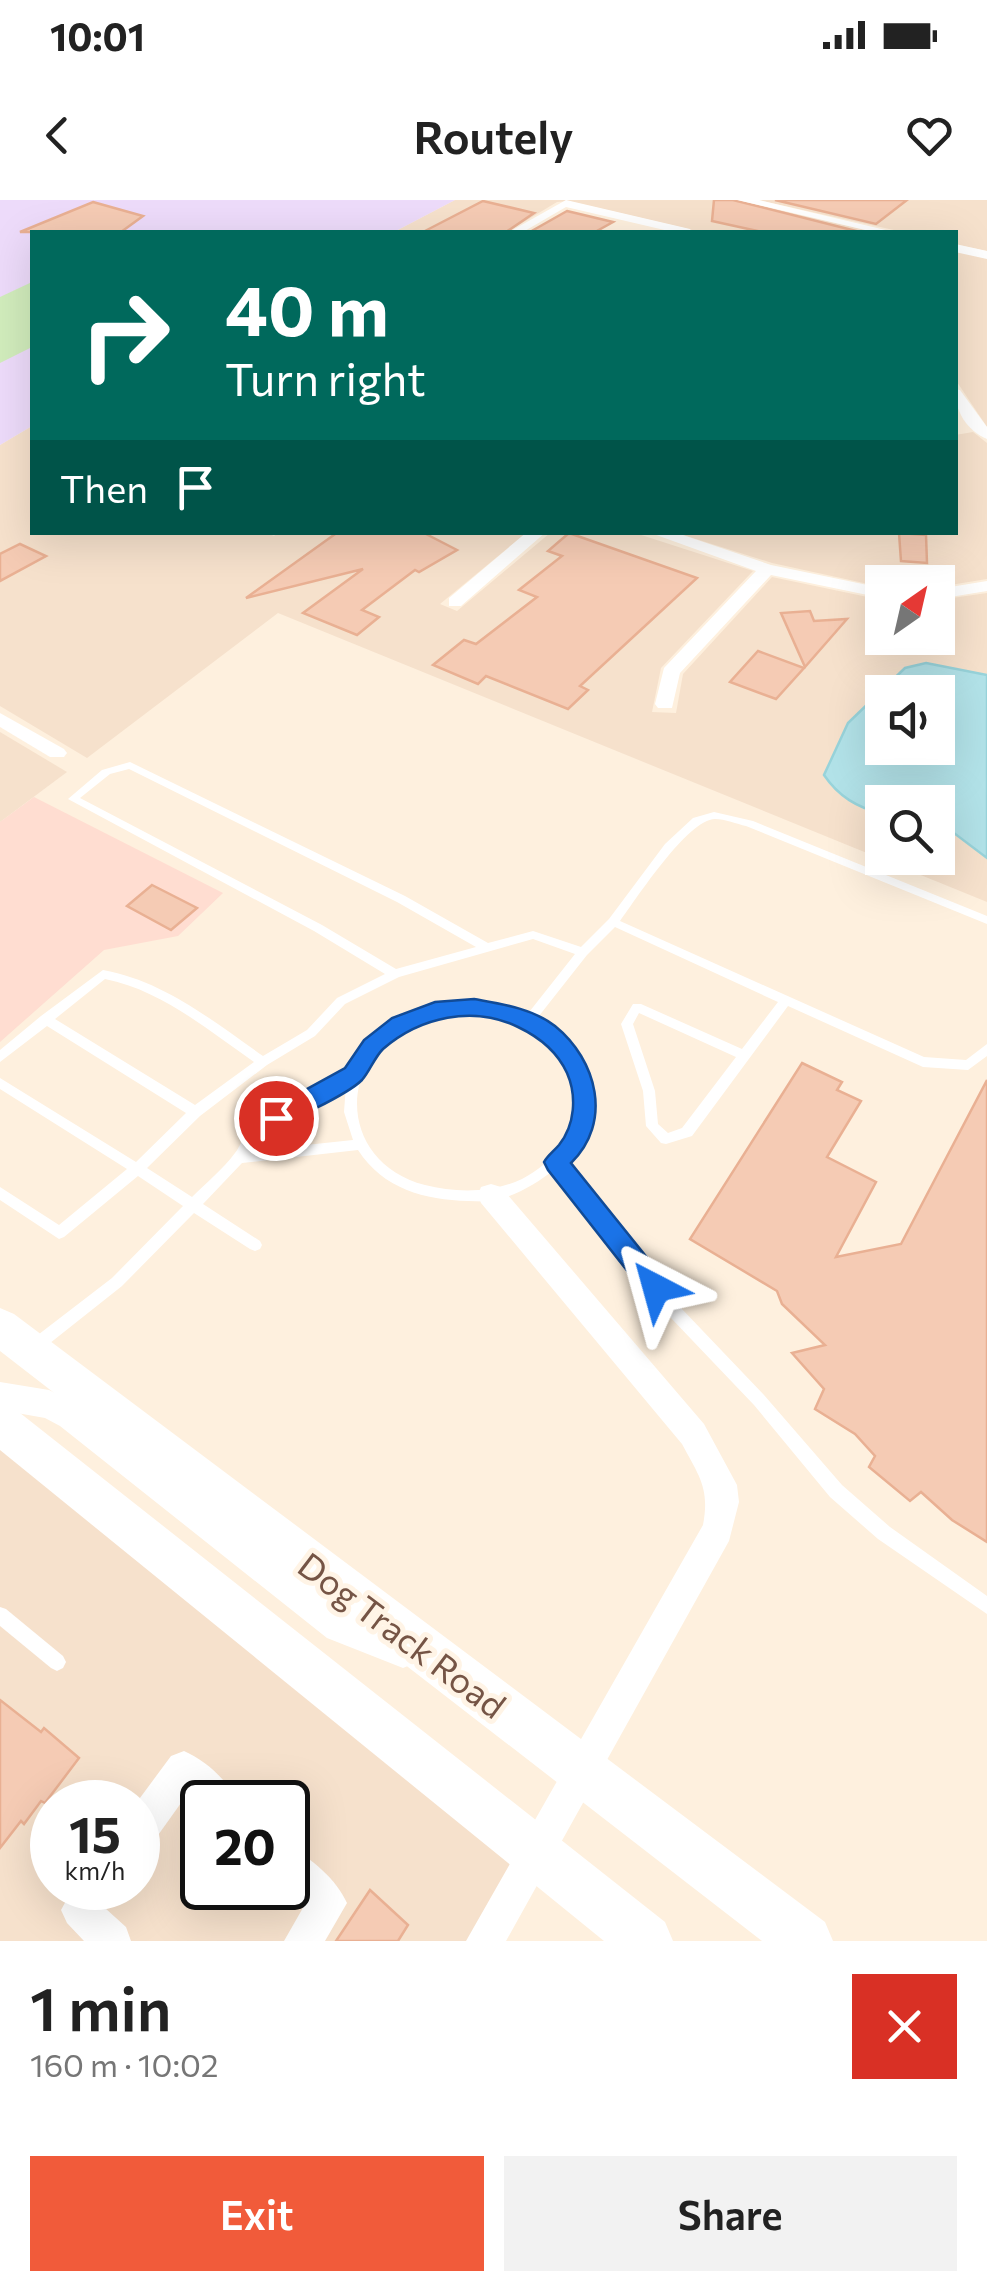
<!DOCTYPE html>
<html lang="en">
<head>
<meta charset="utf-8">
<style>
	body { margin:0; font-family:Commissioner,sans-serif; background:#f2f2f2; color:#222; height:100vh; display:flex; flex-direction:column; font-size:38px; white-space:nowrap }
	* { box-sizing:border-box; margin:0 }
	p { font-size:32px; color:#767676 }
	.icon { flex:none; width:55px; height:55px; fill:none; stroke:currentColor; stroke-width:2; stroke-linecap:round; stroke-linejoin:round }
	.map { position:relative; height:1741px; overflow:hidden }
	.sheet { display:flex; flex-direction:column; background:#fff; flex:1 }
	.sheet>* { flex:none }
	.guide { position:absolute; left:30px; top:30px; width:928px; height:305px; border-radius:0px; box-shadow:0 10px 40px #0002; background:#00695c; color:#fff; overflow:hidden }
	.needle { width:65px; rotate:34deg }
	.buttons { position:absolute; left:865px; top:365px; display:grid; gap:20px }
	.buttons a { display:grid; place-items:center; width:90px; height:90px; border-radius:0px; background:#fff; box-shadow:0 10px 40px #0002; font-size:50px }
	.speed { position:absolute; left:30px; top:1580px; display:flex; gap:20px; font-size:50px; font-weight:700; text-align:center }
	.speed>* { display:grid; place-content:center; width:130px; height:130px; border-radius:50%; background:#fff; box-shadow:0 10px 40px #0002; line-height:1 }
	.speed small { font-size:25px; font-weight:400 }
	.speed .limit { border:5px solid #111; border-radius:15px; background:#fff; color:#111 }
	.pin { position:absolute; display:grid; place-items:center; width:85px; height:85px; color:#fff; margin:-42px; border:5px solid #fff; border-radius:50%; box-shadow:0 2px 10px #0007 }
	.me { position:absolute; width:110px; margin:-55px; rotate:321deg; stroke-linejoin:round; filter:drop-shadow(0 0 8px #0008) }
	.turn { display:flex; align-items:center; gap:35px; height:210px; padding:0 30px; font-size:45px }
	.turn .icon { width:130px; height:130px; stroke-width:2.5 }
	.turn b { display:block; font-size:70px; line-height:85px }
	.then { display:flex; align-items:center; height:95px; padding:0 30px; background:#0003; gap:20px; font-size:38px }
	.round { display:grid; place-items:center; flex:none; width:105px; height:105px; border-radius:0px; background:#f2f2f2 }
	.head { display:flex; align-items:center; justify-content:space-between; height:170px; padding:0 30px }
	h1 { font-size:60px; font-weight:600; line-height:75px }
	.action { display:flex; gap:20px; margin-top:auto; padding:20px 30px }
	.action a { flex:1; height:115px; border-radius:0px; background:#f15b3a; color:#fff; font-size:40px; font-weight:600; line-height:115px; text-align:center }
	.action a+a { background:#f2f2f2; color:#222 }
	.status { display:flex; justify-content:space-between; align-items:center; height:70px; padding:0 50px; background:#fff; direction:ltr }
	.status svg { height:28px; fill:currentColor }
	header { display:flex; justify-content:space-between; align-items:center; height:130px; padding:0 30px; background:#fff; font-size:45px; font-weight:600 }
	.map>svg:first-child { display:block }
	.residential { fill:#f6e1cc; fill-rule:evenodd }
	.commercial { fill:#ffddd1 }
	.education { fill:#eddbfa }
	.green { fill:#d1ecbc }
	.water { fill:#b2e2e8; stroke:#98d3da; stroke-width:2.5; fill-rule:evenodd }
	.building { fill:#f5cbb4; stroke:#e9b093; stroke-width:2.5 }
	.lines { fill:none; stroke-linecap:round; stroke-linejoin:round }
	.lane { fill:#fff; fill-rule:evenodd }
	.street { fill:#fff; fill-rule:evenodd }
	.secondary { fill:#fff; fill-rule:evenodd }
	.route { fill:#1a73e8; stroke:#114b97; stroke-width:2.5 }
	.labels { text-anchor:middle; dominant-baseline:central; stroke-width:10; stroke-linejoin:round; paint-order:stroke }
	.near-street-label { font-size:35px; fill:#755445; stroke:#fff4e6 }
</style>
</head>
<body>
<div class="status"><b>10:01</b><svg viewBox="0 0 49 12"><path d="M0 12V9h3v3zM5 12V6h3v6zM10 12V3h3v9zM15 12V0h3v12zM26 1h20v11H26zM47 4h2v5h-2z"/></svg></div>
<header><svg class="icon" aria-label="back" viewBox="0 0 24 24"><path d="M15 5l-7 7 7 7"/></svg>Routely<svg class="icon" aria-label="heart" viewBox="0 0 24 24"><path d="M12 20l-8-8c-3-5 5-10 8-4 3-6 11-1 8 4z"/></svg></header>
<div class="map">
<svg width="987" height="1741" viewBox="0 0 987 1741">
	<rect width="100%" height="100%" fill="#fef0de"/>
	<g class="residential">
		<polygon points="455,0 735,0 874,32 701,32 568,1 557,2 507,32 394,32"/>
		<polygon points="758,0 987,0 987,51 955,44 955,32 903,32"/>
		<polygon points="955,51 987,58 987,227 955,179"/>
		<polygon points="32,226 32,332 264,332 274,336 279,332 526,333 440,404 457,411 550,333 635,333 753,371 661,468 652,512 676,513 683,474 772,377 882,400 882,438 938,438 938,400 987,393 987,475 926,463 905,468 848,523 824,575 863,609 882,614 882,658 938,658 938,621 966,640 987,658 987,702 278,413 87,558 0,506 0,245"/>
		<polygon points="973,232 987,243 987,379 938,387 938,382 882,382 882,387 772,363 677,333 955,332 955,235"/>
		<polygon points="0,532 67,572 0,622"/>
		<path d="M0,1223L536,1651L485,1741H0ZM52,1602H138V1688H52ZM202,1602H288V1688H202Z"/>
	</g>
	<polygon class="commercial" points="34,597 223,693 178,736 104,750 0,842 0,622"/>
	<polygon class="education" points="0,0 455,0 394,32 32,32 32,226 0,245"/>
	<polygon class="green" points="32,82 32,147 0,163 0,97"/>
	<path class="water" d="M926,463L987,475V658L938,621V602H882V614C857,607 839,597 824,575L848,523L905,468ZM882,492H938V548H882Z"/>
	<g class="building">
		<polygon points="714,0 733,0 860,32 762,32 712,21"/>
		<polygon points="775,0 907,0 876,24"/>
		<polygon points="483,1 534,13 506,32 423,32"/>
		<polygon points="93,2 143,16 121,32 20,32"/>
		<polygon points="567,11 613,22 595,32 530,32"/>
		<polygon points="338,332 422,332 457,350 419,372 415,370 362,410 379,417 357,435 303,413 363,369 246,398"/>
		<polygon points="569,333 697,378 580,486 588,490 568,509 486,476 478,484 433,465 464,440 476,444 537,397 519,390 562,356 548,351"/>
		<polygon points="899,333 926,335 927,363 901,361"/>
		<polygon points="20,344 46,356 0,381 0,354"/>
		<polygon points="810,411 814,421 847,419 805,467 781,413"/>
		<polygon points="758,451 804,468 776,499 730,482"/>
		<polygon points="152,685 197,708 171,730 127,706"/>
		<polygon points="802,863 842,882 837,890 861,901 827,957 876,982 836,1057 901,1044 987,880 987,1342 952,1320 921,1292 910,1301 869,1267 875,1256 855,1234 815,1209 824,1189 792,1153 825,1145 782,1104 777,1091 690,1039"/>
		<polygon points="0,1500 41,1532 44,1528 79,1558 45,1603 41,1601 24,1624 21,1621 0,1648"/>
		<polygon points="370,1690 408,1725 398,1741 336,1741"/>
	</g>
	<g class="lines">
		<g class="lane">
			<path d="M130,562L405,696L488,743L533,731L581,747L609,719L665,644L693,618L714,612L753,621L987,716V724L746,626C737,624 725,619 715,619C688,619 637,698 620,721L924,857L966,860L987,844V856L968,870L923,867L788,806L692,936L666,944L661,943L646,926L643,891L621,824L633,804H641L742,849L778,802L615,727L587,755L535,821L557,832L581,861L590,897L584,930L564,961L681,1108L764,1195L842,1285L890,1327L987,1396V1414L878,1339L830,1297L754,1205L671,1118L555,969C536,984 516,996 492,1001C484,1002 476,1001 468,1001C425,1000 383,989 358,950L242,963L203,1004L260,1041L262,1045L260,1049L255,1051L250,1049L194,1013L122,1086L40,1151L35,1153L30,1151L28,1146L30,1141L112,1078L183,1006L138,976L64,1037L59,1039L0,1000V987L59,1025L127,969L0,889V878L136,962L186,913L47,826L0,862V850L41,816L103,770C164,781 213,821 263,856L307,830L337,798L385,774L314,731L68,599L102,570ZM129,569L397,702L476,747L396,769L322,725L80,598L110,574ZM533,739L575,754L526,816C481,793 410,801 374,837C363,848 357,866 346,873C315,892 280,904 252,928C244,934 241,945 235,953C223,969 206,983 192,997L147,968L200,916L267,865L315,836L345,804L399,777ZM105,779C161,790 208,830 254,862L195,905L55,819ZM474,813C484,814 495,814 504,817C514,819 523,826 531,830C547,838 561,849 570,865C571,868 573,877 574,880C583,920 559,961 522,979C493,993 456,993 425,985C343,964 333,866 407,826C428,815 452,814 474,813ZM639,813L736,857L682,928L668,933L658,924L655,891L633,824ZM346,885L344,912L353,940L250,951L258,938L280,922Z"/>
			<polygon points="0,1407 6,1409 63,1456 66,1462 63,1468 57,1471 51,1468 0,1426"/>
		</g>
		<g class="street">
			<polygon points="566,0 690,29 692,32 673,32 566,7 523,32 509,32"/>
			<polygon points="737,0 759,0 894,32 874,32"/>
			<polygon points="955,44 987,51 987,59 955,52"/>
			<path d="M955,189L960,190L987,227V239C966,230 955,211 955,189Z"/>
			<polygon points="527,332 546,332 461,406 449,406 449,398"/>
			<polygon points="648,332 674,332 771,365 882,388 882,398 771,375 680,473 672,508 658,508 655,504 664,468 756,371"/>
			<polygon points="987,381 987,391 938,399 938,389"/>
			<polygon points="0,513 64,549 67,553 64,557 50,557 0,527"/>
			<path d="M491,984L501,987L704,1224L737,1285L739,1302L729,1341L506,1741H466L703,1325C710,1288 699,1276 682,1244L481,1003L478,995L481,987Z"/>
			<polygon points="0,1182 49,1190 82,1206 350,1413 415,1439 420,1451 415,1463 403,1468 327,1438 60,1226 45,1218 0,1210"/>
			<path d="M184,1551C205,1560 229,1581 237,1602H202V1611L186,1596L151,1645L138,1650L137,1602L171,1556Z"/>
			<path d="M288,1647C311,1657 337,1680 347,1703L325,1741H284L304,1706L284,1688H288Z"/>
			<polygon points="73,1688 115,1688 105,1708 126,1727 131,1741 84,1741 67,1723 61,1710"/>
		</g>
		<g class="secondary">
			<polygon points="0,1108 14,1114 825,1722 833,1741 762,1741 0,1151"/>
			<polygon points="0,1203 15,1209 665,1722 673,1741 604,1741 0,1250"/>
		</g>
	</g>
	<path class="route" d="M474,799C501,804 532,808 555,826C597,860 613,922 571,963L665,1080L669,1088L665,1096L656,1100L647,1096L548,970L544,962C548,955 553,952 559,945C575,925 577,896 567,873C557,851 539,837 518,827C473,805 420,817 383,849C374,858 370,871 362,880C350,892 281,929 267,925L264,918L267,911L345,868L364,840L392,818L435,802Z"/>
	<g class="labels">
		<g class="near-street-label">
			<text transform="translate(403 1434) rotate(37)">Dog Track Road</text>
		</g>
	</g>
</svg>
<div class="buttons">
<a><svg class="needle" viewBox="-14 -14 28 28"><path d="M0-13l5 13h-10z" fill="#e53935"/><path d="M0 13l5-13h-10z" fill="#767676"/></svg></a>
<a><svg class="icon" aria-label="sound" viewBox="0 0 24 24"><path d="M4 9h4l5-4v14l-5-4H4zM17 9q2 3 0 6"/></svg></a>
<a><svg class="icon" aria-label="search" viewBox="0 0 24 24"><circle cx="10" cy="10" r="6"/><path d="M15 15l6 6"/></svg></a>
</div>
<div class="speed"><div>15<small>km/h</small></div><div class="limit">20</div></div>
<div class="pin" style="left:276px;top:918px;background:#d93025"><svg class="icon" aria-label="arrive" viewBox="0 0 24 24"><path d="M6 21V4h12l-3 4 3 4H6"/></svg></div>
<svg class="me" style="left:656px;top:1088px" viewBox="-20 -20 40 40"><path d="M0-17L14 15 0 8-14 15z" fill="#1a73e8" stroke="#fff" stroke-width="4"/></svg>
<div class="guide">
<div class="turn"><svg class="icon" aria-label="right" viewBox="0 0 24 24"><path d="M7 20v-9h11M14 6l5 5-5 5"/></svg><div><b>40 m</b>Turn right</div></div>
<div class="then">Then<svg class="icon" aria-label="arrive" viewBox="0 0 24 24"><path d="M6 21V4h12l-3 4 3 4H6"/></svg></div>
</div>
</div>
<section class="sheet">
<div class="head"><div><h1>1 min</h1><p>160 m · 10:02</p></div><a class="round" style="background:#d93025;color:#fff"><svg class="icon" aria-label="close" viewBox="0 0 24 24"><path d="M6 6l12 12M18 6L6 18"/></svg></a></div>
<div class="action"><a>Exit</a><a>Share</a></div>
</section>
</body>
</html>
